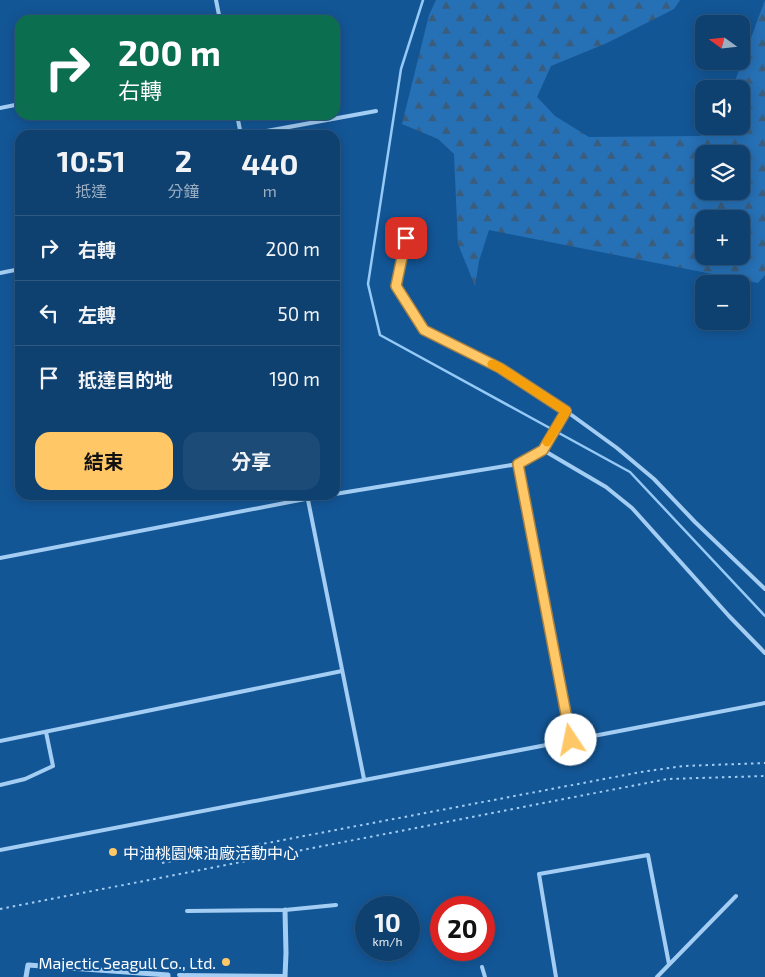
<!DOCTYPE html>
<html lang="zh-TW">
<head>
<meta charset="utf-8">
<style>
	body { margin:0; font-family:"Exo 2","Noto Sans TC",sans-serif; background:#1c4b78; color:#f1f3f6; height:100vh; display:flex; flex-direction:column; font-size:19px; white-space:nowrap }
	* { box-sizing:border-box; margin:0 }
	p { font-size:16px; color:#9bafc3 }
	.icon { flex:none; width:28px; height:28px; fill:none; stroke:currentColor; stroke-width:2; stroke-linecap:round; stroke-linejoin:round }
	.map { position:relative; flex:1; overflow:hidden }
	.panel { position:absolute; left:15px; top:130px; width:325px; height:370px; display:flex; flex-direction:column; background:#0e4070; border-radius:15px; box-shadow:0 2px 12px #0003,0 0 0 1px #2e5983 }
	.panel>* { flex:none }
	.banner { position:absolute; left:15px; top:15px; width:325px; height:105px; border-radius:15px; box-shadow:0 2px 12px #0003,0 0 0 1px #2e5983; background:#0b6e4f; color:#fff; overflow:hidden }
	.needle { width:32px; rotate:285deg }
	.fabs { position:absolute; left:695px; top:15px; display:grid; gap:10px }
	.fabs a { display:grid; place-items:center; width:55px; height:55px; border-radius:10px; background:#0e4070; box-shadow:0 2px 12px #0003,0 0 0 1px #2e5983; font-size:25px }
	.speed { position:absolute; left:355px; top:896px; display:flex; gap:10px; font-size:25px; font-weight:700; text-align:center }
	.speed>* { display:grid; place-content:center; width:65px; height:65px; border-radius:50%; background:#0e4070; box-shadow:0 2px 12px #0003,0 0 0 1px #2e5983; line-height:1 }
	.speed small { font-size:12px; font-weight:400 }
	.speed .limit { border:8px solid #d22; background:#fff; color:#111 }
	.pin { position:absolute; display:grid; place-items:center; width:42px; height:42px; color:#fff; margin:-21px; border-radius:10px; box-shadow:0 2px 8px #0006 }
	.me { position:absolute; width:55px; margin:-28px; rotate:349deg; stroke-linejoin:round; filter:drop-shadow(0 0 4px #0008) }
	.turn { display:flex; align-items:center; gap:18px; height:105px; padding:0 20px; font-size:22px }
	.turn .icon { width:65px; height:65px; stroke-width:2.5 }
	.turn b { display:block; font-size:35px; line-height:42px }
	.eta { display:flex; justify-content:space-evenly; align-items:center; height:85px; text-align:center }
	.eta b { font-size:30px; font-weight:700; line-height:35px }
	.cta { display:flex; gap:10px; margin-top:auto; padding:10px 20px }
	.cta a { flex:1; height:58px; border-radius:15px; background:#ffc765; color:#111; font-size:20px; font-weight:700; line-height:58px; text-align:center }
	.cta a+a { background:#1c4b78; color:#f1f3f6 }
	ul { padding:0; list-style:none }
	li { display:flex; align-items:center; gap:15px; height:65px; padding:0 20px; border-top:1px solid #2e5983 }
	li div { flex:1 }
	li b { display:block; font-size:19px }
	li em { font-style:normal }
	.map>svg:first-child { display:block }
	.forest { fill:url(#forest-firs); fill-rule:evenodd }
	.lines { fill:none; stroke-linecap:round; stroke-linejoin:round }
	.stream { stroke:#95c9f6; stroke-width:2.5 }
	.path { stroke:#a3cdf3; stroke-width:2; stroke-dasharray:2.5 4; stroke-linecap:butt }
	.service { stroke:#a3cdf3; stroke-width:4 }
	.minor { stroke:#a3cdf3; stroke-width:5 }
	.route-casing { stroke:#a68142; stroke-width:12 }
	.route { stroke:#ffc765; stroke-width:9 }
	.slow { stroke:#f59e0b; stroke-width:9 }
	.poi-dot { fill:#ffc765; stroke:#135696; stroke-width:2 }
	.labels { text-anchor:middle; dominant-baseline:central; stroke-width:4; stroke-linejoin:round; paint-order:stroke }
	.poi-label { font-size:16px; fill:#fff; stroke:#135696; text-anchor:start }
</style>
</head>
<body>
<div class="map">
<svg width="765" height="977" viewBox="0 0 765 977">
	<defs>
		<pattern id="forest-firs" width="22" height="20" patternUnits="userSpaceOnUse" patternTransform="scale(1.25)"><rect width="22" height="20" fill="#2670b5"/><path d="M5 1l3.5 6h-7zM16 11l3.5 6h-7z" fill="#3b5c7b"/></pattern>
	</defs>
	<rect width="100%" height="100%" fill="#135696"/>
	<path class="forest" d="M436,0H680L674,9L607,43L551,66L537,97L555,116L589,137L700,136L710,126H741V89H732L765,0V275L758,283L489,230L479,261L475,286L458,244L454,154L438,139L402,124L429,15ZM704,154H741V191H704ZM704,219H741V256H704Z"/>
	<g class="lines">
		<polyline class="stream" points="423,0 401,69 368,284 380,335 630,472 765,616"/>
		<g class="path">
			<polyline points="162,863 641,772 683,766 765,763"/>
			<polyline points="0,909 667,779 765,776"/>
		</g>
		<g class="service">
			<polyline points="216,0 220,20"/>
			<polyline points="0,108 20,104"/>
			<polyline points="237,115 241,135"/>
			<polyline points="245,135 376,111"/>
			<polyline points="406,239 396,286 424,330 500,368 566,411 617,448 654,479 695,522 765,589"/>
			<polyline points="0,273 20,269"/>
			<polyline points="543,450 606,487 632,508 729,616 765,653"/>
			<polyline points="518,464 571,740"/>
			<polyline points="335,494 518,464 543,450 566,411"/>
			<polyline points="307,495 364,779"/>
			<polyline points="0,558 326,495"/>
			<polyline points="0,741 342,671"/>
			<polyline points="0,785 25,779 53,766 46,732"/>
			<polyline points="0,850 765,703"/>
			<polyline points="187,911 285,910 336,905"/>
			<polyline points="482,967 485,977"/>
			<polyline points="179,975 285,976"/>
			<polyline points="556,977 539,874 648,855 669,964"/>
			<polyline points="657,977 736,896"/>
		</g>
		<g class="minor">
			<polyline points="285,910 286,953 285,977"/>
			<polyline points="26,977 28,965 168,975 168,977"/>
		</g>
	</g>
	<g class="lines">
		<defs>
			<polyline id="route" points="406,238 396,286 424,330 500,368 566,411 543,450 518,464 571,740"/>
		</defs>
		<use href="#route" class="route-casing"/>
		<use href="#route" class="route"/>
		<polyline class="slow" points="492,364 500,368 566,411 547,442"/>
	</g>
	<g class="poi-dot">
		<circle cx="113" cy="852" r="5"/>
		<circle cx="226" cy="962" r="5"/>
	</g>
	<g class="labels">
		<g class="poi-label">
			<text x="123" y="852">中油桃園煉油廠活動中心</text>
			<text x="216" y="962" text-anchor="end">Majectic Seagull Co., Ltd.</text>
		</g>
	</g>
</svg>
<div class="fabs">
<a><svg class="needle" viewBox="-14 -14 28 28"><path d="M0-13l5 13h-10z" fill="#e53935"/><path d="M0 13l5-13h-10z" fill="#9bafc3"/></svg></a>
<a><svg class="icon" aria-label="sound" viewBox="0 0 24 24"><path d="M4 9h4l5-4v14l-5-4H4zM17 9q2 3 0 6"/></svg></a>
<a><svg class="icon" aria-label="layers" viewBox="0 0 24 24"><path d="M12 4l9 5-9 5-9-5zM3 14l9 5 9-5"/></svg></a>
<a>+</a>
<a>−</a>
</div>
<div class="speed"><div>10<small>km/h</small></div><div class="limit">20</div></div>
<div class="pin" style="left:406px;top:238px;background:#d93025"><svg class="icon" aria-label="arrive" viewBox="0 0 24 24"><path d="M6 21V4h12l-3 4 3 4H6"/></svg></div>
<svg class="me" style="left:571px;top:740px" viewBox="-20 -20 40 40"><circle r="19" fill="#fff"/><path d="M0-13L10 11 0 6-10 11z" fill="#ffc765"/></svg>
<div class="banner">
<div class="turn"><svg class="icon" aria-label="right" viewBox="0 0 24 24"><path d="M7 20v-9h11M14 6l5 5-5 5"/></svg><div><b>200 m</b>右轉</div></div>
</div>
<section class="panel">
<div class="eta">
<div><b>10:51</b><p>抵達</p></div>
<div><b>2</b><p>分鐘</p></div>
<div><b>440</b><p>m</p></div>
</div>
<ul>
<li><svg class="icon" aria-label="right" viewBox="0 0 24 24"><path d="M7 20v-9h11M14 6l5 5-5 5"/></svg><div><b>右轉</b></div><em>200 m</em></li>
<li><svg class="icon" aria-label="left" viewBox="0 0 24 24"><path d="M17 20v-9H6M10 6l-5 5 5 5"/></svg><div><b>左轉</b></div><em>50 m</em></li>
<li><svg class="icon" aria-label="arrive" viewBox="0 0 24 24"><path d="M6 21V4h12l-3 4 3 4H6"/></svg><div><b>抵達目的地</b></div><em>190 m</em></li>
</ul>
<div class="cta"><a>結束</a><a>分享</a></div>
</section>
</div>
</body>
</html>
